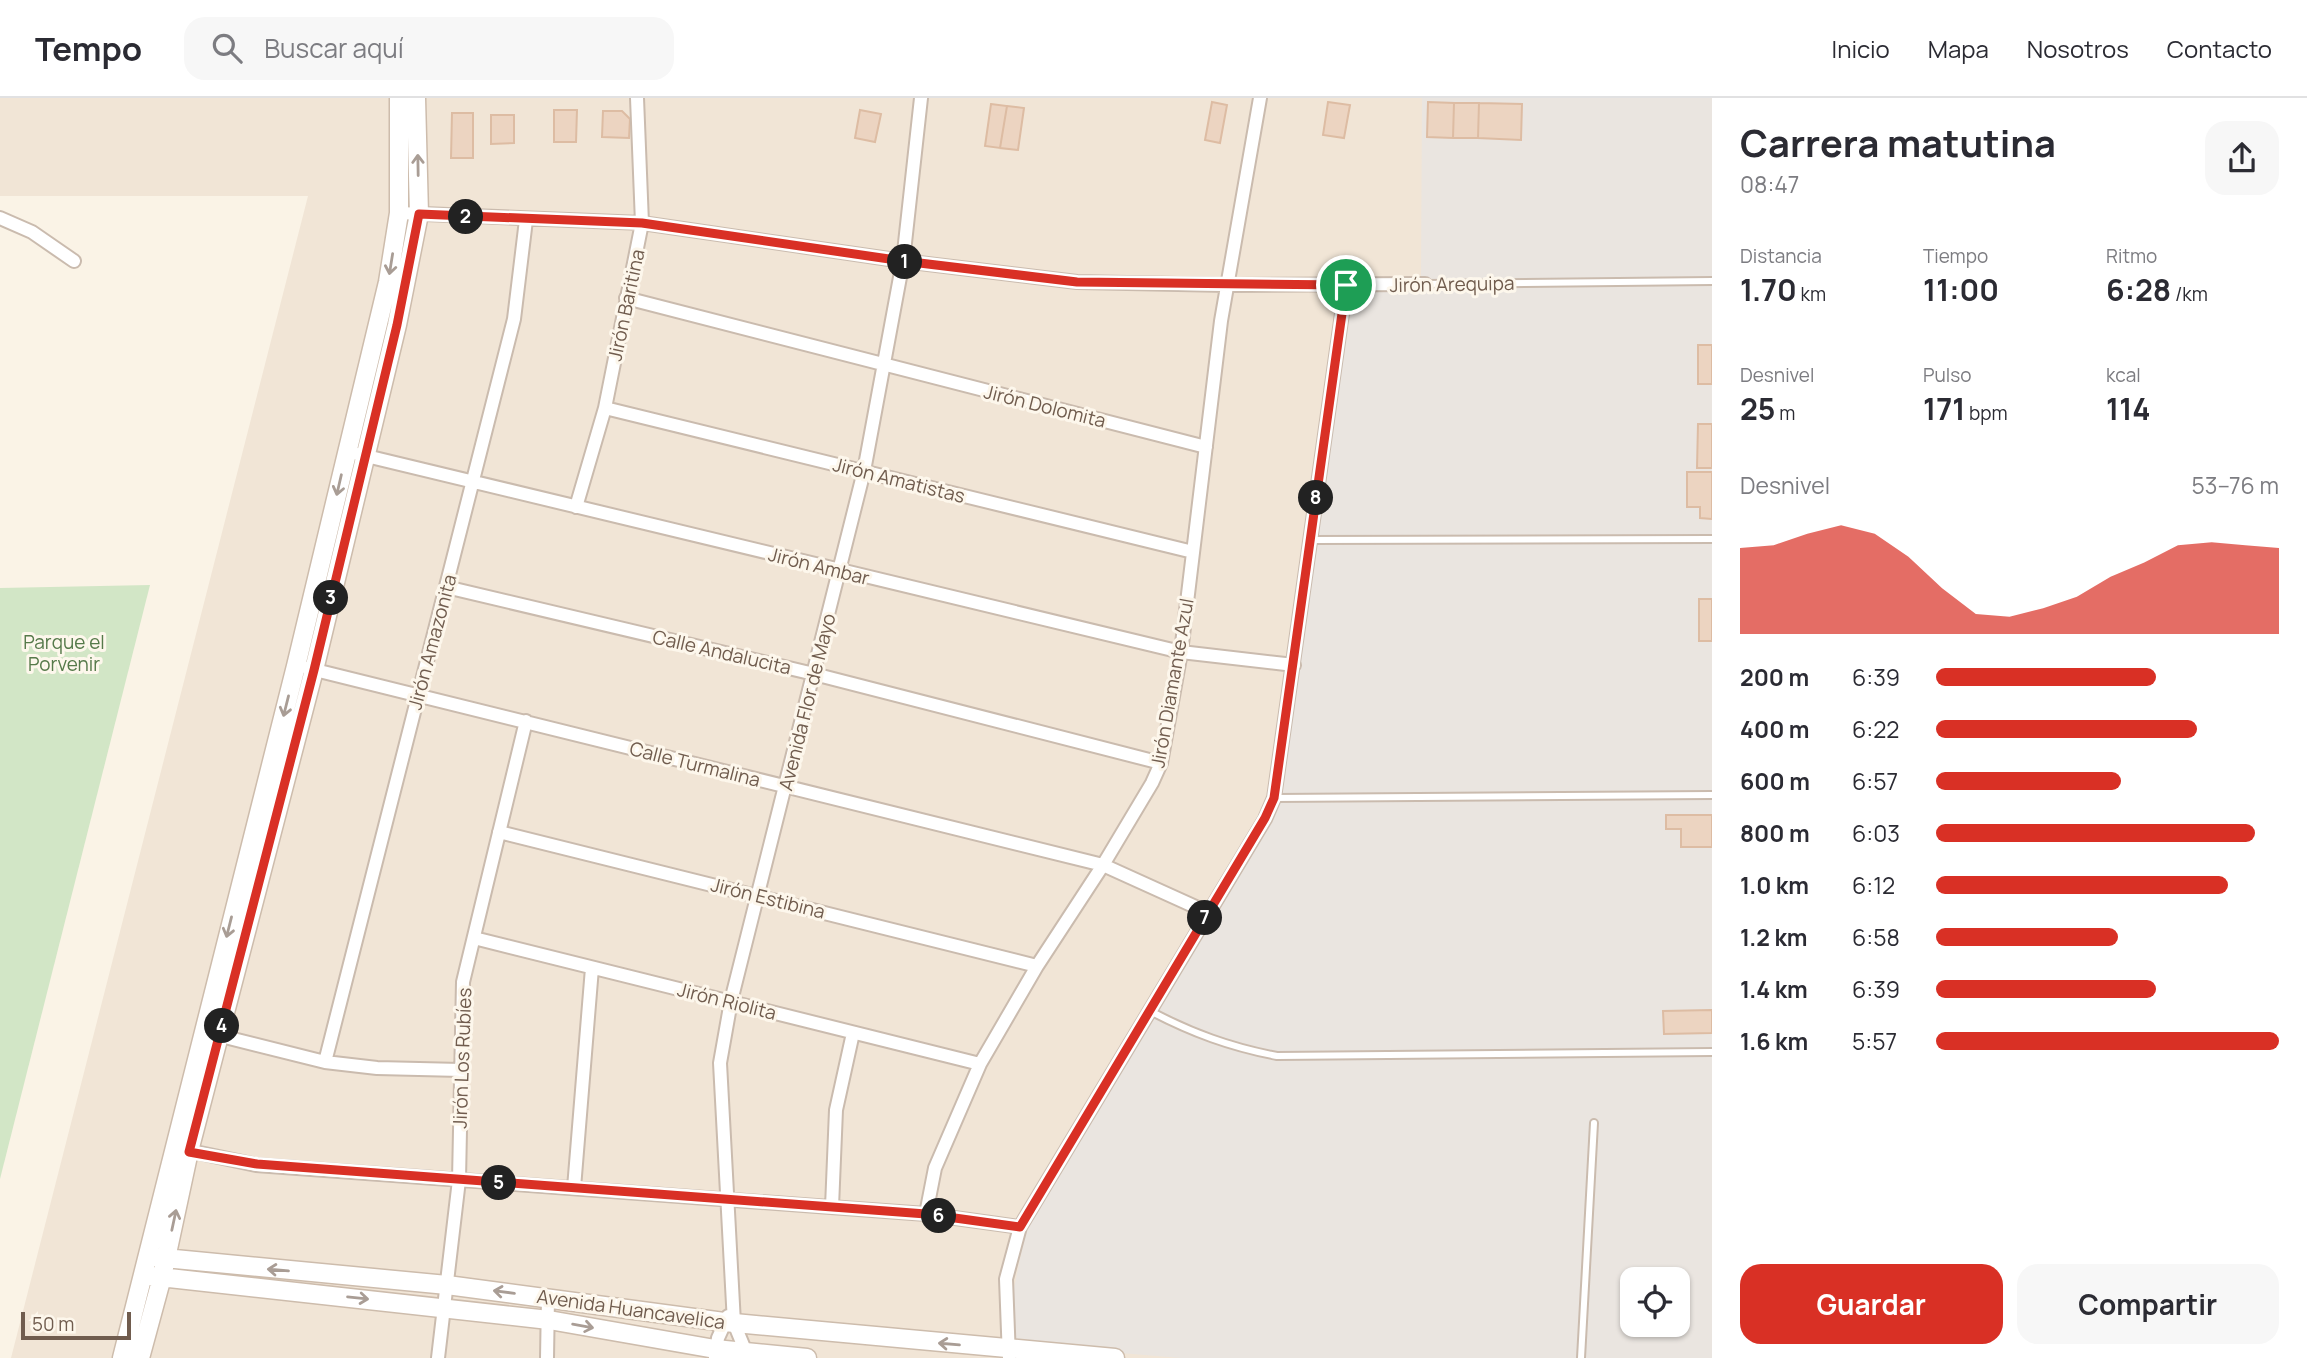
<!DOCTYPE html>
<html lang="es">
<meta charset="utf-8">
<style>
:root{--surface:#fff;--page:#f7f7f7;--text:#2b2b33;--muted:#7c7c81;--line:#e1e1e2;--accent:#d93025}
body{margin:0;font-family:Manrope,sans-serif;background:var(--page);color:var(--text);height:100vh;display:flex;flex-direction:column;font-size:26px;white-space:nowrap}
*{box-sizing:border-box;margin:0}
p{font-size:23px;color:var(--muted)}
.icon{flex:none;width:38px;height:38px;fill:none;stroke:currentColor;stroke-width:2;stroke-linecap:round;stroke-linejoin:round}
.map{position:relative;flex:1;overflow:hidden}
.drawer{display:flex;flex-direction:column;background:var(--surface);width:595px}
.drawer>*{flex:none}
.buttons{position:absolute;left:1620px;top:1169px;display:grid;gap:14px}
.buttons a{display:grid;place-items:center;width:70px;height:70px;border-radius:14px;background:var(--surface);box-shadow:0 2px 5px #0004;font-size:35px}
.scale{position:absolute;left:21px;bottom:18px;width:110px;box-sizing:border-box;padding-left:7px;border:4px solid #705c4e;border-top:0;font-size:19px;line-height:24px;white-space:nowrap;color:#705c4e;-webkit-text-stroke:5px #fdf7ec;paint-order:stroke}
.pin{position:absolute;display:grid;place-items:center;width:60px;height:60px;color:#fff;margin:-30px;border:4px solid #fff;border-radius:50%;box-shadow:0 2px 7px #0007}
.km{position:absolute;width:35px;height:35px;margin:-18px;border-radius:50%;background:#222;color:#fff;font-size:19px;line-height:35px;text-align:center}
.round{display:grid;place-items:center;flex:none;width:74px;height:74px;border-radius:21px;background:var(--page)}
.head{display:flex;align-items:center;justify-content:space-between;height:119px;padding:0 28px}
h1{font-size:38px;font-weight:700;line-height:52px}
.figures{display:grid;grid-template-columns:repeat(3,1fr);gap:10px;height:119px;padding:7px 28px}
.figures div{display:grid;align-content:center}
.figures b{font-size:30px;font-weight:700}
.figures small{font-size:19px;font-weight:400}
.figures p{font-size:19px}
.chart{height:196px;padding:14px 28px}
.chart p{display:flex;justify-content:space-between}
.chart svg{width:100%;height:126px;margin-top:7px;fill:var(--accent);opacity:.7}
.primary-button{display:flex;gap:14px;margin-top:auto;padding:14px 28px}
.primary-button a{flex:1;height:80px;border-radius:21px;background:var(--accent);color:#fff;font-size:28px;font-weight:700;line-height:80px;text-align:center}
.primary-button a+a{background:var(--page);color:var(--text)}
ul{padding:0 28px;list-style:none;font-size:23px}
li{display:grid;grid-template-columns:112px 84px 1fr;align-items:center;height:52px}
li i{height:18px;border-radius:9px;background:var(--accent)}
header{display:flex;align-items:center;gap:42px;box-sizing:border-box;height:98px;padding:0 35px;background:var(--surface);border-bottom:2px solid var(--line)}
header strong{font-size:33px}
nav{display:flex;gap:38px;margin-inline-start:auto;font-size:24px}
.search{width:490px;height:63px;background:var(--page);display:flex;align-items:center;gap:18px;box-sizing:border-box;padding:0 24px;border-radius:21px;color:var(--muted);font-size:26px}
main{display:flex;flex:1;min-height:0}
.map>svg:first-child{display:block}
.residential{fill:#f1e5d6;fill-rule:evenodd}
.industrial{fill:#eae5e0;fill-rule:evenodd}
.green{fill:#d2e6c6}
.building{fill:#ecd4c1;stroke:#ddbca3;stroke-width:2}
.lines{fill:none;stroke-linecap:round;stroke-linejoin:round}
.service-casing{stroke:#cabbae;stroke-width:10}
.minor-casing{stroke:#cabbae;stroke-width:16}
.secondary-casing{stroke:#cdbcac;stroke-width:21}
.service{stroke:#fff;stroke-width:6}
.minor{stroke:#fff;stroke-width:12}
.secondary{stroke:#fff;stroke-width:18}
.oneway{stroke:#a99d95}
.route-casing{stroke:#fff;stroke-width:14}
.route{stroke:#d93025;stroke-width:9}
.labels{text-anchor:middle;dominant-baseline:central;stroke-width:6;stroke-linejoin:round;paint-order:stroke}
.street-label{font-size:19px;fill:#705c4e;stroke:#fdf7ec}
.park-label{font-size:19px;fill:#567a4a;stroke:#fdf7ec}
</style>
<header>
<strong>Tempo</strong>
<div class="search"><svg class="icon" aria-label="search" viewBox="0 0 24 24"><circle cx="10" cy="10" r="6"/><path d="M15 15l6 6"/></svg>Buscar aquí</div>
<nav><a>Inicio</a><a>Mapa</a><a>Nosotros</a><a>Contacto</a></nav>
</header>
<main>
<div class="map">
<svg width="1712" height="1260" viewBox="0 0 1712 1260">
<rect width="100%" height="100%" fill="#faf3e6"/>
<path class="residential" d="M0,0h1712v1260h-1701l297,-1162h-308zM1633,1181h45v46h-45z"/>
<path class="industrial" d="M1422,0h290v1260h-531l-170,-14 2,-51 14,-68 245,-406 11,-33 67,-496 71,-10zM1633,1181h45v46h-45z"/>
<path class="green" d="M150,487l-150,594v-591z"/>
<path class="building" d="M1212,4l15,3 -7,38 -15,-3z
M1328,4l22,3 -6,33 -21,-3z
M1428,4l26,1 -1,35 -26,-1z
M1454,5h25l-1,35h-25z
M1479,5l43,1 -1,36 -43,-2z
M991,6l16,2 -7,42 -15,-2z
M1007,8l17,2 -6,42 -18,-2z
M554,12h23l-1,32h-22z
M860,12l21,4 -6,28 -20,-4z
M603,13h19l8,8 -1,19 -27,-1z
M452,15h21v45h-22z
M491,17h23v28l-23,1z
M1698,247h14v39h-14z
M1698,326h14v44h-15z
M1687,374h25v47l-12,-1v-11h-13z
M1699,501h13v42h-13z
M1666,717h46v32h-31v-18h-15z
M1712,912v23l-48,1 -1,-23z"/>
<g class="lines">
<defs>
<path id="service" d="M1425,186l287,-3
M1310,442l402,-1
M1274,700l438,-3
M1150,913c42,22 80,36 127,45l435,-4
M1581,1260l13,-235"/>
<path id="minor" d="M399,115l243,10 261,38 174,21 151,3 197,-1
M0,120l32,14 42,29
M626,200l580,149
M605,310l588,144
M358,356l823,198 113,13
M576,409l29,-99 37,-185 -5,-125
M446,489l368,87 347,89
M307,570l796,197 106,48
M499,734l538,134
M474,840l506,126
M213,936l112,28 52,6 84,2
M325,964l189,-743 12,-99
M181,1051l75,16 670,49 94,13
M574,1090l18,-220
M832,1109l4,-97 17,-77
M926,1116l9,-46 45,-104 57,-98 66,-101 49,-82 9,-20 20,-111 40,-331 39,-223
M438,1260l21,-178 4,-198 63,-261
M547,1260l1,-60
M715,1260l3,-20 10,-22
M742,1260l1,-13 -9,-22 -14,-260 11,-62 133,-530 39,-210 18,-163
M1009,1260l-3,-79 14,-52 245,-408 9,-21 72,-513"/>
<path id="secondary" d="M154,1159l293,28 277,37 391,36
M151,1178l398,44 166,29 92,9
M122,1260l174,-692 92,-384 11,-69v-115
M140,1260l22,-81 27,-126 125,-481 83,-345 22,-111 -3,-116"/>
</defs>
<use href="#service" class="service-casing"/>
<use href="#minor" class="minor-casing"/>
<use href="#secondary" class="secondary-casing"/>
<use href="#service" class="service"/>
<use href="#minor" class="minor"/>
<use href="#secondary" class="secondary"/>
</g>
<defs><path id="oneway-shaft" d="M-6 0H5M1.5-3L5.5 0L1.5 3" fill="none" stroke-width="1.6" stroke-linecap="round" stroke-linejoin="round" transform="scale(1.75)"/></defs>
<g class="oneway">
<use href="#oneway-shaft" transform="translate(418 67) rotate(-91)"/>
<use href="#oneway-shaft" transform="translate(391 166) rotate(99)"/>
<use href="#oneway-shaft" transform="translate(339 387) rotate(103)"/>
<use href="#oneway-shaft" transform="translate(286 608) rotate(104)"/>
<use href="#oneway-shaft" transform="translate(229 829) rotate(104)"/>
<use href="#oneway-shaft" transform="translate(174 1122) rotate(-78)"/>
<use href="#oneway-shaft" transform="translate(278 1172) rotate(-175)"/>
<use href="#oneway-shaft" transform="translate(504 1194) rotate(-173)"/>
<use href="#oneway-shaft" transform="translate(358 1200) rotate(6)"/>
<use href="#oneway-shaft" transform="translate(583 1228) rotate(10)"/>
<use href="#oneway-shaft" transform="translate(949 1246) rotate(-175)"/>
</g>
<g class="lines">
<defs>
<path id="route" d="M419,116l223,9 261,38 174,21 269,3 -72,513 -9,20 -245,409 -94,-13 -669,-50 -68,-12 125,-482 83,-345z"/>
</defs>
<use href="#route" class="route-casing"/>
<use href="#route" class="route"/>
</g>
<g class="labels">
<g class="street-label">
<text transform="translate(1452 186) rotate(-1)">Jirón Arequipa</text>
<text transform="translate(626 207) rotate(-78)">Jirón Baritina</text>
<text transform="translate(1045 308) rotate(14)">Jirón Dolomita</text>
<text transform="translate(899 382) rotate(14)">Jirón Amatistas</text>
<text transform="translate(819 468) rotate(14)">Jirón Ambar</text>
<text transform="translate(432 544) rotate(-75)">Jirón Amazonita</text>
<text transform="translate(722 554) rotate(13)">Calle Andalucita</text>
<text transform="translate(1172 585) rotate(-80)">Jirón Diamante Azul</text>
<text transform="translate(807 604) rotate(-76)">Avenida Flor de Mayo</text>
<text transform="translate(695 666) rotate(14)">Calle Turmalina</text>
<text transform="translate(768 800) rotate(14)">Jirón Estibina</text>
<text transform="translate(727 903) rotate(14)">Jirón Riolita</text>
<text transform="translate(462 960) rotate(-88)">Jirón Los Rubíes</text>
<text transform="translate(631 1211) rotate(8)">Avenida Huancavelica</text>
</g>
<g class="park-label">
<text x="64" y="544">Parque el<tspan x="64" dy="22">Porvenir</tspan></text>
</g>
</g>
</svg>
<div class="buttons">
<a><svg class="icon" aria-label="locate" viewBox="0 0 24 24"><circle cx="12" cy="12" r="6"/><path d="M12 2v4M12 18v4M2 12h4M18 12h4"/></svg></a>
</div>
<div class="scale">50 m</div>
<div class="pin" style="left:1346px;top:187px;background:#1e9e55"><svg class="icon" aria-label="arrive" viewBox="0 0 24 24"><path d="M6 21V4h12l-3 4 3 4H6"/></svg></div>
<b class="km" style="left:905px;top:164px">1</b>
<b class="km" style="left:466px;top:119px">2</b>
<b class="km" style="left:331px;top:500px">3</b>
<b class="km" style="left:222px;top:928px">4</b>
<b class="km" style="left:499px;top:1085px">5</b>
<b class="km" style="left:939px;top:1118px">6</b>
<b class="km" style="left:1205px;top:820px">7</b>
<b class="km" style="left:1316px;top:400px">8</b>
</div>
<section class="drawer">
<div class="head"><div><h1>Carrera matutina</h1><p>08:47</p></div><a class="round"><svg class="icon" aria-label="share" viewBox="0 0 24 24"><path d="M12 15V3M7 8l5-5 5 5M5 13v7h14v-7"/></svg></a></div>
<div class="figures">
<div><p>Distancia</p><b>1.70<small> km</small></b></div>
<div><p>Tiempo</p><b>11:00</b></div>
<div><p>Ritmo</p><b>6:28<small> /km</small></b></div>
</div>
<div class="figures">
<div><p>Desnivel</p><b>25<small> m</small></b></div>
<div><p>Pulso</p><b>171<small> bpm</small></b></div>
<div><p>kcal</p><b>114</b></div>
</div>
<div class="chart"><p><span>Desnivel</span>53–76 m</p>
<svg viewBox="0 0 160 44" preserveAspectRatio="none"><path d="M0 44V14L10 13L20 9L30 6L40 9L50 17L60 28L70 37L80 38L90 35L100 31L110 24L120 19L130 13L140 12L150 13L160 14V44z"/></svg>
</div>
<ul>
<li><b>200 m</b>6:39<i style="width:64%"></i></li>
<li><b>400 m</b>6:22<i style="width:76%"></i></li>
<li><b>600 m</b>6:57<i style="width:54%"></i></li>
<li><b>800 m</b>6:03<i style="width:93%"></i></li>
<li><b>1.0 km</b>6:12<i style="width:85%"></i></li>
<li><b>1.2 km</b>6:58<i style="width:53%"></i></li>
<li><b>1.4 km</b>6:39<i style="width:64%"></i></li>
<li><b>1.6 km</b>5:57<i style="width:100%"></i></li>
</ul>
<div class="primary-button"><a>Guardar</a><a>Compartir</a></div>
</section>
</main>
